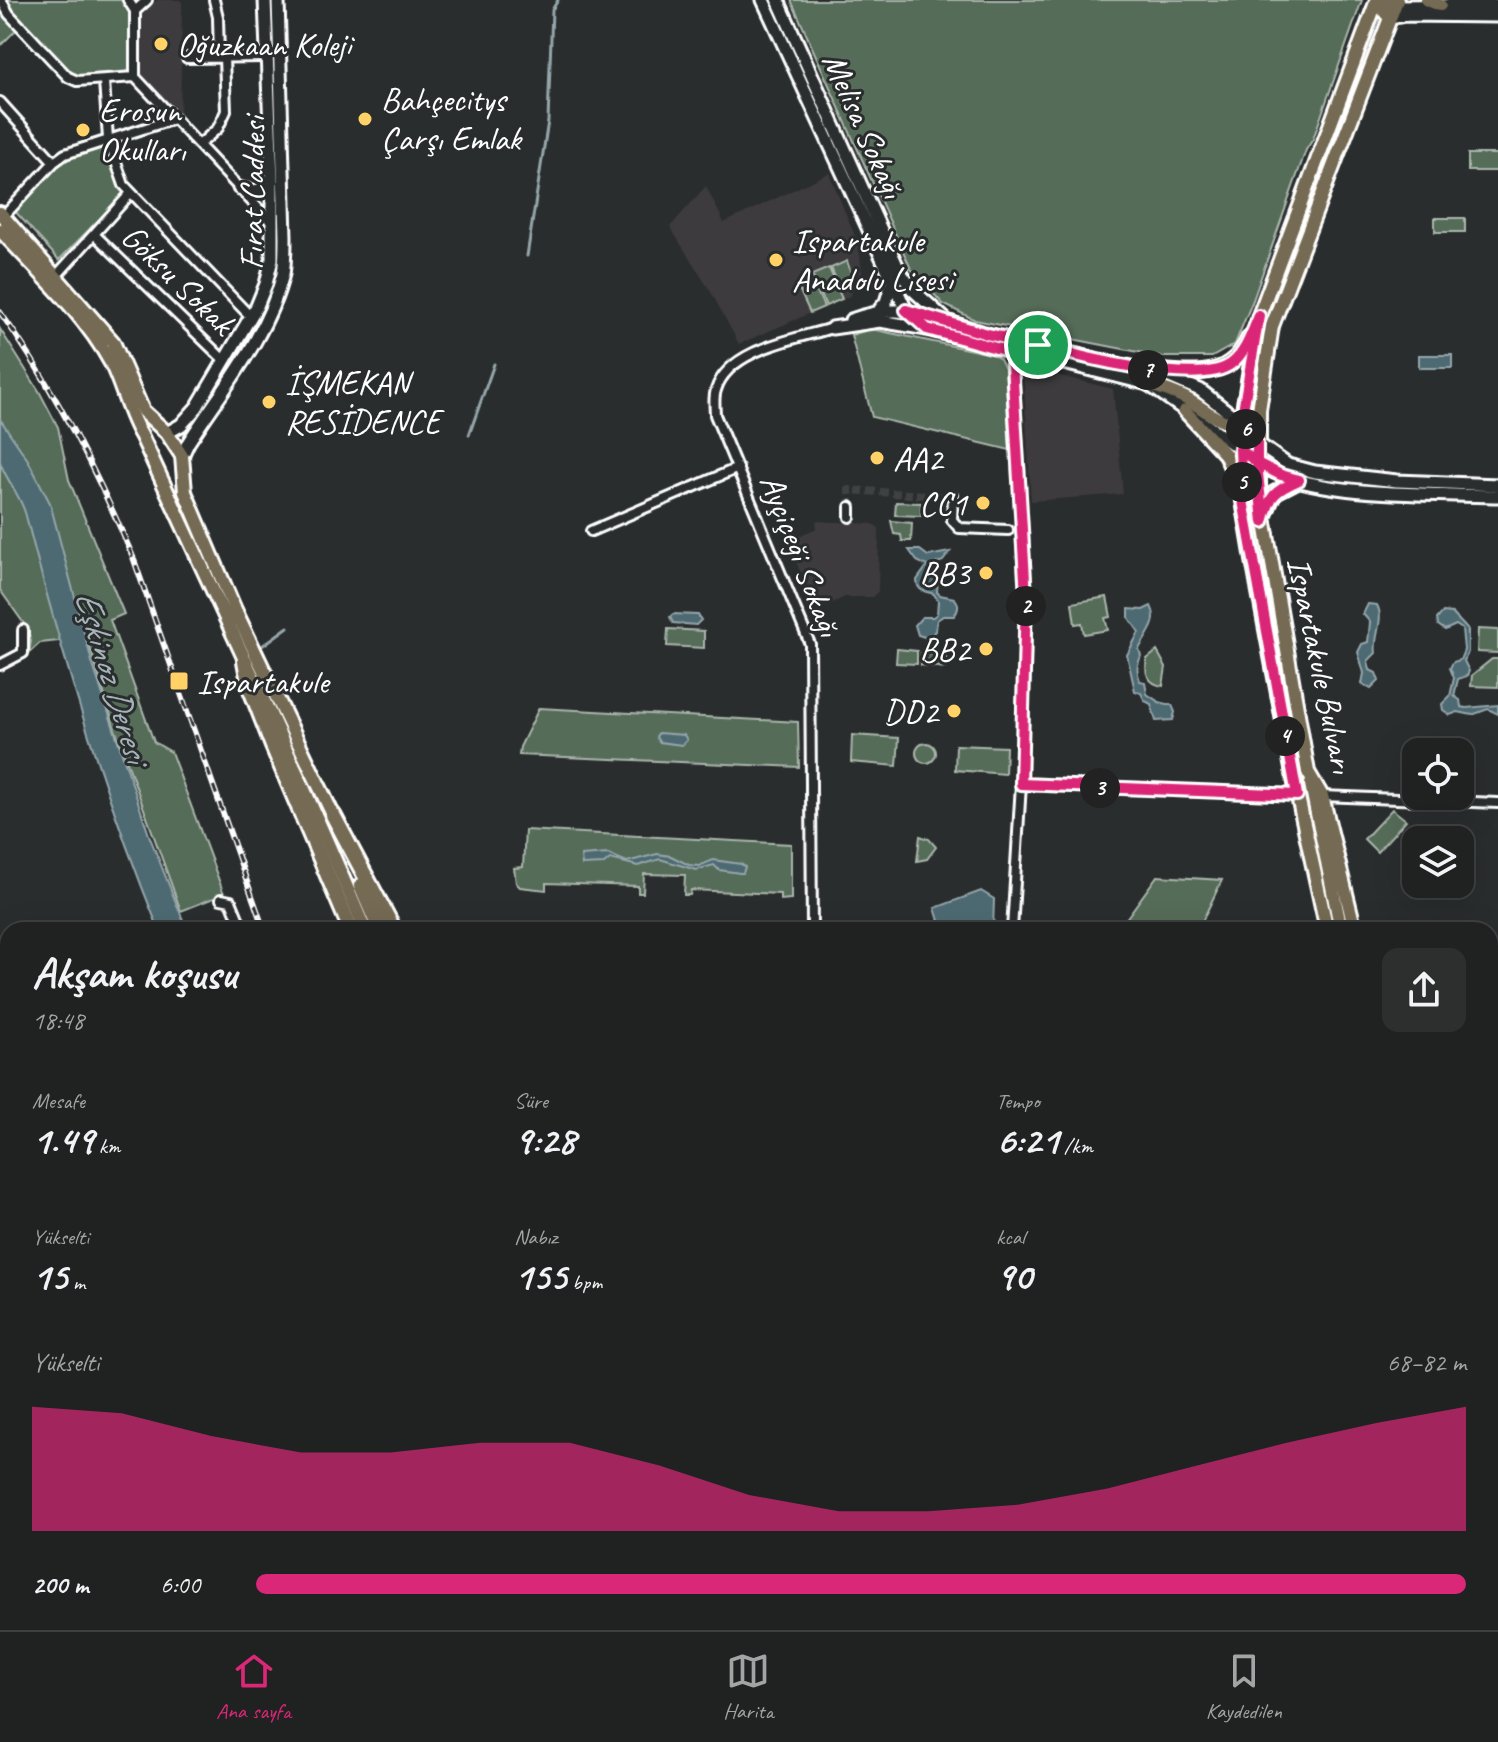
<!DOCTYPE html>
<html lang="tr">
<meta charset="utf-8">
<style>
:root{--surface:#202222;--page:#2d2f2f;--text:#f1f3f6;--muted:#a2a4a5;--line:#3d3f40;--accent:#db2777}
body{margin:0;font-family:Caveat,sans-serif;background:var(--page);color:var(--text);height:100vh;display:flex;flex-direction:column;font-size:30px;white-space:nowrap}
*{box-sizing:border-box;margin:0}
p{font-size:26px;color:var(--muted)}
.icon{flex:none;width:44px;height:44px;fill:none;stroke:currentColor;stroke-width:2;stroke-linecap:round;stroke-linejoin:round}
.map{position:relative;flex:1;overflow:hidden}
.panel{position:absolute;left:0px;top:922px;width:1498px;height:708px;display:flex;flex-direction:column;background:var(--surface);border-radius:24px 24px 0 0;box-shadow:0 8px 32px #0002,0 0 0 2px var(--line)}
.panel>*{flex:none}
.buttons{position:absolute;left:1402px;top:738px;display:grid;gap:16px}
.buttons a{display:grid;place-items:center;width:72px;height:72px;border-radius:16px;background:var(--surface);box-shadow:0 8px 32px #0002,0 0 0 2px var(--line);font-size:40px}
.pin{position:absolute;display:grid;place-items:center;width:68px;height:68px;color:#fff;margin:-34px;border:4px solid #fff;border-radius:50%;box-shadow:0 2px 8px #0007}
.km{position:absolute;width:40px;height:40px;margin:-20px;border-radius:50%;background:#222;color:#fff;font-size:22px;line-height:40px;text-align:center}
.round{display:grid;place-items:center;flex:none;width:84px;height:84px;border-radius:16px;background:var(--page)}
.headline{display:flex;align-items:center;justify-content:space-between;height:136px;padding:0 32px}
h1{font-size:44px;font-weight:700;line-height:60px}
.figures{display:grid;grid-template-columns:repeat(3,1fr);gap:12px;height:136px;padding:8px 32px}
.figures div{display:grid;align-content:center}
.figures b{font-size:40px;font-weight:700}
.figures small{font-size:22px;font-weight:400}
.figures p{font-size:22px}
.chart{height:224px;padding:16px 32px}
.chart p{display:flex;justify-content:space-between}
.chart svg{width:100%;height:144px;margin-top:8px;fill:var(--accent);opacity:.7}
ul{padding:0 32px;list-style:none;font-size:26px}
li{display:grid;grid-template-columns:128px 96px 1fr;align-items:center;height:60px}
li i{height:20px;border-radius:10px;background:var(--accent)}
.dock{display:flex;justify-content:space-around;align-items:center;height:112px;border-top:2px solid var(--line);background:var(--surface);font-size:22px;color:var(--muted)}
.dock a{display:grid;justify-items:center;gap:4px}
.dock .active{color:var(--accent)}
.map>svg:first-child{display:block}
.built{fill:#3e3b3e}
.green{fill:#556c58;stroke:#aab6ac;stroke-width:2}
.water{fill:#4e6a73;stroke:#95a6ab;stroke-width:2}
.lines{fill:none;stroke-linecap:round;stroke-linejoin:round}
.stream{stroke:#95a6ab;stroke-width:3}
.street-tunnel{stroke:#3f4243;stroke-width:8;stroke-dasharray:8 4;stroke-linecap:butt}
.street-casing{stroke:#fff;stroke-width:14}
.secondary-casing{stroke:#fff;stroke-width:17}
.primary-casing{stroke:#fff;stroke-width:18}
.highway-casing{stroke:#fff;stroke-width:20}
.street{stroke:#2a2d2e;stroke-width:8}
.secondary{stroke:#2a2d2e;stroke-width:11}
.primary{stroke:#756b52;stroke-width:12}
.highway{stroke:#756b52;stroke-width:14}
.rail-casing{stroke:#fff;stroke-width:6}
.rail{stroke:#2a2d2e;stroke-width:3;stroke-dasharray:9;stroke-linecap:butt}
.route-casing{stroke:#fff;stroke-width:16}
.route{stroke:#db2777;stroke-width:10}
.poi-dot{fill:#ffd166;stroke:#2a2d2e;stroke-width:3}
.labels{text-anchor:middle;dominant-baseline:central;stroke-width:6;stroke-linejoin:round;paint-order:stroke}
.poi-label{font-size:34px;fill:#fff;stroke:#2a2d2e;text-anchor:start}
.street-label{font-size:34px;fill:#fff;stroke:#2a2d2e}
.water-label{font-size:36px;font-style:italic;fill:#a6b4b9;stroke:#2a2d2e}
</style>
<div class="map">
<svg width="1498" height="1630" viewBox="0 0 1498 1630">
<rect width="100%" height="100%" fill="#2a2d2e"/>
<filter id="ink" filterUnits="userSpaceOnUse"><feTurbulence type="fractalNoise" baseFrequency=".0125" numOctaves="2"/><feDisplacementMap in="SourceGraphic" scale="16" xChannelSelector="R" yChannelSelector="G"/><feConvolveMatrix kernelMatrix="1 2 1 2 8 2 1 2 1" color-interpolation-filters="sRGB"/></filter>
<g filter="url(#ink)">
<path class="built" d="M157,0h23l2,3 -2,115 -38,-38 -4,-8 4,-57z
M829,173l30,73 3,27 -12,23 -111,48 -28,-52 -41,-65 36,-41 18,37z
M1023,367l90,22 10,105 -92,7z
M816,521l57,3 6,4 -1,63 -5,6h-28l-28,13 -30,-69 30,-13z"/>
<path class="green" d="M5,0h118l8,14v57l-50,7 -10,-5 -61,-63z
M791,0h571l-49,139 -7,11 -53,150 -18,44 -23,13h-48l-189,-37 -32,-16 -32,-35z
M0,7l16,23 -16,16z
M106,143l21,48 -68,69 -46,-51 53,-53z
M1468,154h30v17h-30z
M1435,218h30v14h-30z
M847,261l7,21 -14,6 -9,-20z
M829,268l13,31 -16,7 -14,-31z
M813,283l11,24 -14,6 -11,-24z
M0,329l39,62 19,36 11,53 55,134 -14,6 44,122 17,10 53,142 -43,17 -66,-182 -28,-91 -47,5 -11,10 2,-12 -4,-13 -27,-38z
M871,329l120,25 9,5 5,10 5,81 -138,-33 -21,-82z
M896,502l25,1v13l-26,-1z
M891,521l21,2 -1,18h-9l-1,-6 -7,-1z
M1107,597l4,20 -6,1 3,12 -24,4 -2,-11 -7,1 -3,-21z
M668,629l36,2v17l-37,-2z
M1478,629l20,1v23l-21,-1z
M897,649l20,2v13l-21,-1z
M1157,651l9,16 -3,19c-15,-2 -19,-13 -16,-27z
M921,653l25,2 -1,13 -24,-3z
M1492,659h6v28l-27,-1 1,-11z
M539,708l259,14 1,45 -280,-12 1,-8z
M852,735l47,3 -2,28 -46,-4z
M916 753a10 10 0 1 1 20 0a10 10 0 1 1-20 0Z
M956,745l50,2 -1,27 -50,-4z
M1392,809l14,11 -29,32 -13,-13z
M525,830l266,14v55l-11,1v-6l-89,-4 -1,5h-6l1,-20 -41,-1 -1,19h-5v-7l-92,-3v7l-26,-3 -4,-4 -2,-15 9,-1z
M920,836l9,3 7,8 -9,12 -10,2z
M1157,876l65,4 -24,50h-80z
M1490,1446l8,9v112l-8,-4z
M924,1622h498l1,8h-462z"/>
<path class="water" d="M1419,355h33v13h-33z
M0,419l28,41 22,43 42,159 57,173 38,95h-28c-55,-135 -97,-273 -133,-414 -4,-19 -24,-42 -26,-55 0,-13 0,-29 0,-42z
M909,550h11l8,6 22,-4 -7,9 -11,4v5l6,9 -1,13 3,3 14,3c6,5 5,12 0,18h-11l-6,4 -2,11 -7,7 -10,-3 -3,-10 7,-8h11l4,-3 1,-13 -4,-7c-9,-3 -17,-2 -17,-14l10,-14 -10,-5z
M1368,604l9,1c8,14 -4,33 -1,48l-8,8 2,9 6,3 3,8 -8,8 -9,-5 2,-11 -6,-21 4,-8 6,-2 2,-20 -7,-8z
M1151,606c9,16 -4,28 -12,43l2,7c-4,10 -5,14 -1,25l5,1 2,12 12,8 13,3 3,7 -2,8 -17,1 -5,-17 -6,-3 -4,-8 -6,-2 -8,-36 12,-23 -10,-14v-9l14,1z
M1443,612l9,1 16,17v22l-4,9 5,10 -2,5 -9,3 -4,17 6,4 1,7 5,1 32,-3v9l-10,-5 -16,6 -14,-3 -8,3 -7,-5 -1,-6 8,-8 4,-18 -4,-10 3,-6 7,-2 4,-10 -2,-21 -6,-4 -11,5 -7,-5 -1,-6z
M673,614l25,1 3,5 -5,5 -23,-2 -3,-6z
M658,733l26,2 3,5 -5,5 -23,-3 -3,-5z
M608,854l19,8 30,-8 14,2 18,9 10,1 14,-6 28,4 4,3 -2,6h-3l-21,-3 -5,-5 -18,5 -36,-11 -22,7 -28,-7 -6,5 -22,1 -1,-9z
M981,891l13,8 -1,31h-51l-7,-22z"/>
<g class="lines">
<path class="stream" d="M527,256l21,-135 4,-111 6,-10
M469,435l25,-71
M262,646l26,-19
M0,1567l8,1
M300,1622l1,8"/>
<path class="street-tunnel" d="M850,507l-1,-17 104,7"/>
<defs>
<path id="street" d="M1,0l8,14 59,63 9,4 58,-4
M128,0l7,11v66l138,147
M214,0l4,17 1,40
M135,11l12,-11
M187,58l81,-1
M104,81l4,58 16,46 126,131
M0,102l54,60
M199,145l19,-17 8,-17 -2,-54
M3,217l51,-55 11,-8 109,-35
M94,234l131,127
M57,275l74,-82
M1018,354l-6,10 14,232 -5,188
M953,497l-1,23 7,8 49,2
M850,507v10
M591,531l147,-63
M0,665l23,-12v-23
M1322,796l176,7
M221,899l10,2 12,29
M812,930l-2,-286 -95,-229c0,-7 -2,-17 1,-25 12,-41 81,-51 116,-62
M1012,930l9,-146 276,11
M0,1000l8,19
M1490,1042l8,-4"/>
<path id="secondary" d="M763,0l143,310 17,17
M778,0l121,270 13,19 35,32 40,13 178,41 35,15 41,32
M1395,6l103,-1
M1390,18l15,-3 93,1
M239,188c14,5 23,4 33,-8
M880,309l6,-7 6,-20
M851,320c39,-14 52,-10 92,0
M832,328l48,-7 47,8 221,55 92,65
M167,433l14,-8 16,-18 60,-101 9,-22 6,-25v-79l-7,-180
M1257,443l31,22 27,7 82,9 101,4
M182,456l6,-13c34,-53 80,-107 95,-169 2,-12 2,-25 2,-37l-7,-237
M1257,463c54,36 175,30 241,33
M0,1210h8
M1490,1347l8,4
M376,1622l3,8"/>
<path id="primary" d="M1386,0l-2,11 6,7
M1427,0l13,5
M0,213l113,129 30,69 24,22 15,23 3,36 50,118 98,205
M0,230c37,40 85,85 111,133 12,24 17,51 31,74 75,164 153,326 223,493
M1146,370c43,2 83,13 103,-33
M1148,384c14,5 30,9 42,17 21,12 32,28 58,19
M1185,411l40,43 14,31
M1265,515l9,-22 25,-13
M1311,784l30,146
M1327,930l-35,-161 -39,-209 -11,-65 -1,-73 18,-106 118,-316
M1355,930l-33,-134 -14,-24 -49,-284v-78l13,-84 125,-326
M1490,1374l8,11
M1490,1395l8,9
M887,1622l22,8"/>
<path id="highway" d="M245,661l5,26 23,59 78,184
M333,815l61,115
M361,886l19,44
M0,1063h8
M0,1081h8
M0,1243l8,-1
M0,1262l8,-1
M1490,1439l8,9
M1490,1586l8,3
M1490,1607l8,4
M1433,1622l2,8
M1454,1622l10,8"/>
</defs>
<use href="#street" class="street-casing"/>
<use href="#secondary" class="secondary-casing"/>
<use href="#primary" class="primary-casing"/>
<use href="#highway" class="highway-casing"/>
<use href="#street" class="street"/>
<use href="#secondary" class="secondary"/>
<use href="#primary" class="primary"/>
<use href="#highway" class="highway"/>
<defs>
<path id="rail" d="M0,312c54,75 97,161 133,245l131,373
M811,1622l10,8"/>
</defs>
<use href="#rail" class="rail-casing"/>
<use href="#rail" class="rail"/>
</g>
</g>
<g class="lines" filter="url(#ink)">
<defs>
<path id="route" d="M1038,345l-51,-11 -81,-24 21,19 91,25 -6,10 14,232 -5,188 276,11 -55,-300 -2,-46 17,14 6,59c7,-27 11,-31 36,-42l-18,-5 -24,-12v-20l-16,-21 18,-106c-7,16 -13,37 -28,48 -32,24 -155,-8 -193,-19"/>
</defs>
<use href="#route" class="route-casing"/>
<use href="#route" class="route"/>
</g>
<g class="poi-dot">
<circle cx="161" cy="44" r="8"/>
<circle cx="365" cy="119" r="8"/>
<circle cx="83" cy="130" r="8"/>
<circle cx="776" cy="260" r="8"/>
<circle cx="269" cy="402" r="8"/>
<circle cx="877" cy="458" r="8"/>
<circle cx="983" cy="503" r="8"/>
<circle cx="986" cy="573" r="8"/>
<circle cx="986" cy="649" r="8"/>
<rect x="169" y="671" width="20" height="20" rx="4"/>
<circle cx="954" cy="711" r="8"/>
</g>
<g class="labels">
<g class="poi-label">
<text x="177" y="44">Oğuzkaan Koleji</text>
<text x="381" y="99">Bahçecitys<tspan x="381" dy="39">Çarşı Emlak</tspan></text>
<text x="99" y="110">Erosun<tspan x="99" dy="39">Okulları</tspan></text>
<text x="792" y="240">Ispartakule<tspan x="792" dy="39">Anadolu Lisesi</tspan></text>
<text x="285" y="382">İŞMEKAN<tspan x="285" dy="39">RESİDENCE</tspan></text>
<text x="893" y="458">AA2</text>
<text x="967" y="503" text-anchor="end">CC1</text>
<text x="970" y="573" text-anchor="end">BB3</text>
<text x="970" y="649" text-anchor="end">BB2</text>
<text x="197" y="681">Ispartakule</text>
<text x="938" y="711" text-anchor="end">DD2</text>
</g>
<g class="street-label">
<text transform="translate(864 125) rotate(66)">Melisa Sokağı</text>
<text transform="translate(252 193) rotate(-89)">Fırat Caddesi</text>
<text transform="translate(178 279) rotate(44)">Göksu Sokak</text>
<text transform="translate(801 555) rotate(69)">Ayçiçeği Sokağı</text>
<text transform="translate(1321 665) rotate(78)">Ispartakule Bulvarı</text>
</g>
<g class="water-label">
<text transform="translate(112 676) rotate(73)">Eşkinoz Deresi</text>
</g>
</g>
</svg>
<div class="buttons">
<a><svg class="icon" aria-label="locate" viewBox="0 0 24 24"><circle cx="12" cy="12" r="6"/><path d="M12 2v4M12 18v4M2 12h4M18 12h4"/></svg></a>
<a><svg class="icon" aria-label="layers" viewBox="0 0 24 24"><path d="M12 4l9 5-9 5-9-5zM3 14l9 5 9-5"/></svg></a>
</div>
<div class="pin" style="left:1038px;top:345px;background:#1e9e55"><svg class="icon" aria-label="arrive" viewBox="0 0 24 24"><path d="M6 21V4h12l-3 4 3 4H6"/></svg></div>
<b class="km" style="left:1026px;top:606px">2</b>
<b class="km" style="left:1100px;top:788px">3</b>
<b class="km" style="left:1285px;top:736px">4</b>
<b class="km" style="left:1242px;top:482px">5</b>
<b class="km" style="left:1246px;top:429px">6</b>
<b class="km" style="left:1148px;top:370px">7</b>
<section class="panel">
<div class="headline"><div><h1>Akşam koşusu</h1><p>18:48</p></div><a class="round"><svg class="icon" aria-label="share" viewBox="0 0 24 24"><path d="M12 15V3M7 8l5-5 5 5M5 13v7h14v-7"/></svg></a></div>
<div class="figures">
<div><p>Mesafe</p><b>1.49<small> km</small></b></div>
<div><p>Süre</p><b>9:28</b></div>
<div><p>Tempo</p><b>6:21<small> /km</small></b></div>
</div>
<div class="figures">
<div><p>Yükselti</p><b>15<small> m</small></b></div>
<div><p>Nabız</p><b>155<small> bpm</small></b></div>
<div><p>kcal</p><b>90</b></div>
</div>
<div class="chart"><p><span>Yükselti</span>68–82 m</p>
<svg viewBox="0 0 160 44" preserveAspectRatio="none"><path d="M0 44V6L10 8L20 15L30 20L40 20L50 17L60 17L70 24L80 33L90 38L100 38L110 36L120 31L130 24L140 17L150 11L160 6V44z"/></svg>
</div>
<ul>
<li><b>200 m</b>6:00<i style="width:100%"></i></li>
</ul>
</section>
</div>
<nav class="dock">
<a class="active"><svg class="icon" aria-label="home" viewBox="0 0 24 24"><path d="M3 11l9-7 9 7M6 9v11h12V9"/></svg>Ana sayfa</a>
<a><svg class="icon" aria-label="map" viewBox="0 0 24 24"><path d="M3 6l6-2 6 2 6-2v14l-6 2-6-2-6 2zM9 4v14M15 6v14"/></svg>Harita</a>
<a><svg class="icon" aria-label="saved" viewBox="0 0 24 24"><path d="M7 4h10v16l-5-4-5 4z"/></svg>Kaydedilen</a>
</nav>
